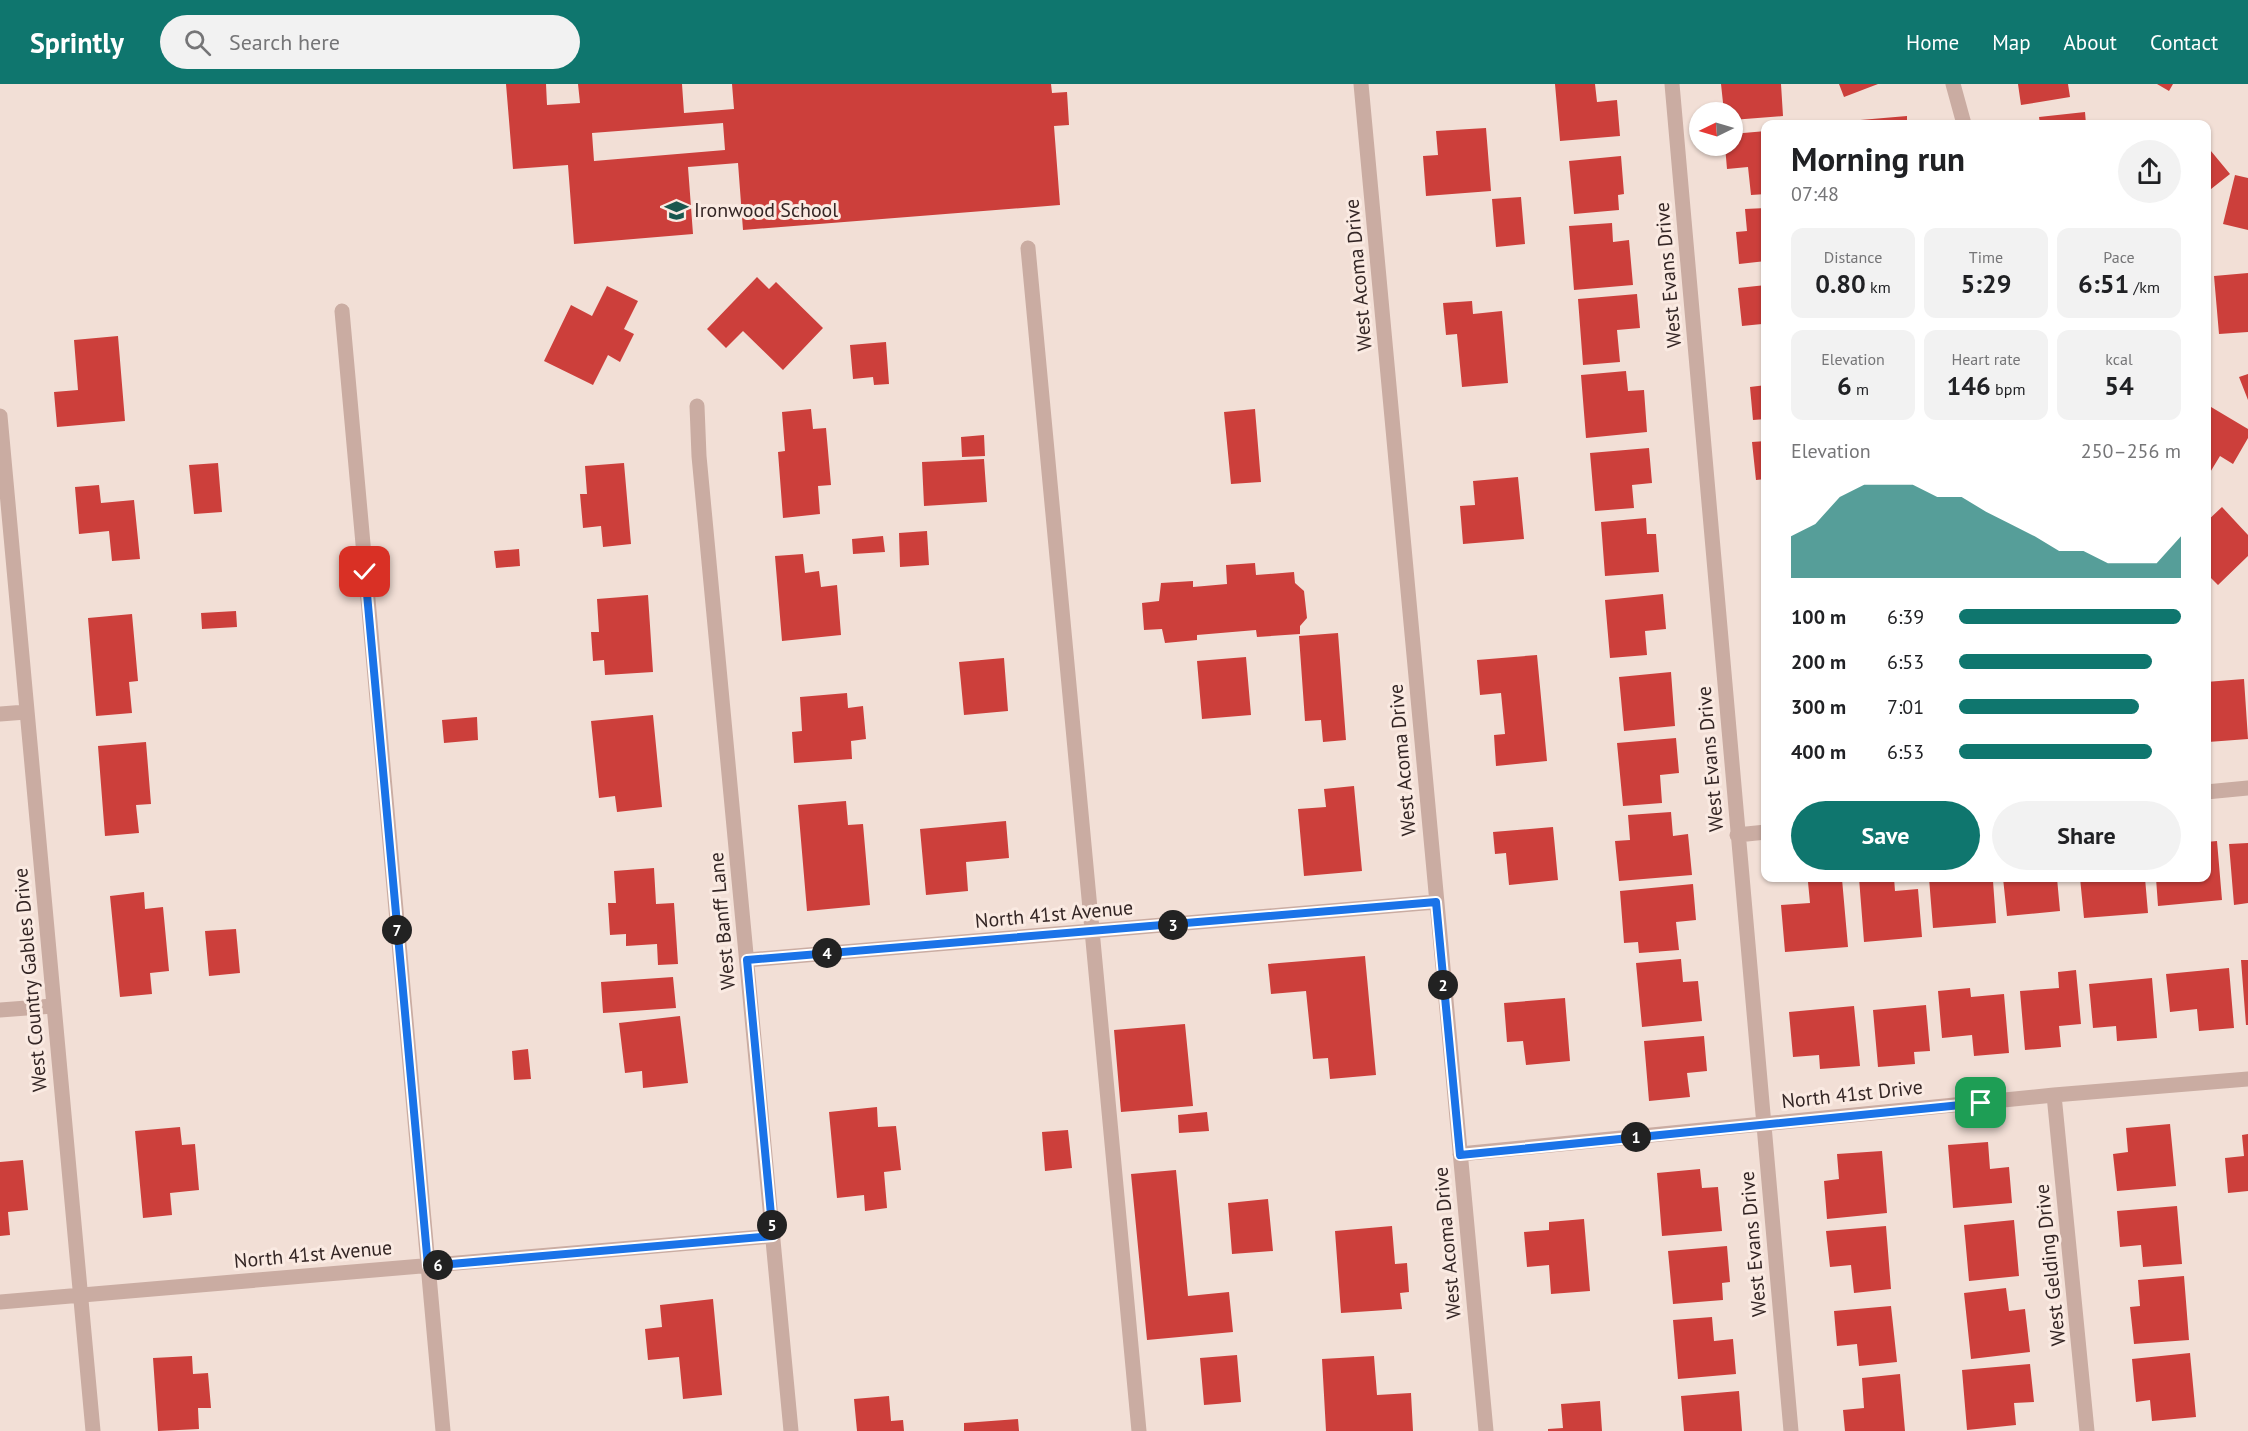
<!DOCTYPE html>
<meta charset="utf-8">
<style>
:root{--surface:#fff;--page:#f2f2f2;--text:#202124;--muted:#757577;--accent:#0f766e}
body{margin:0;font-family:"PT Sans",sans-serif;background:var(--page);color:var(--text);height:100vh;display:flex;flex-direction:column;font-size:22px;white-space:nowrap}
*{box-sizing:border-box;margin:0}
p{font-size:20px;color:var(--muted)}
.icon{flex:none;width:33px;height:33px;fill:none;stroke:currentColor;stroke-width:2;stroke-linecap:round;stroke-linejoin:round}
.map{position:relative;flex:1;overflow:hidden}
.panel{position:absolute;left:1761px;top:36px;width:450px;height:762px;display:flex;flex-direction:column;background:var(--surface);border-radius:12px;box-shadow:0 2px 4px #0004}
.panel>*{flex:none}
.needle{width:39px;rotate:265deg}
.controls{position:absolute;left:1689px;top:18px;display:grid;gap:12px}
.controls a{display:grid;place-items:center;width:54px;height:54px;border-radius:50%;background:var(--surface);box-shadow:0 2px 4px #0004;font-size:30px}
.pin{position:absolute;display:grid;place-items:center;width:51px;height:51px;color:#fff;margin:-26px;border-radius:12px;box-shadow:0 3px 9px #0006}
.km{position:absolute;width:30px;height:30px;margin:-15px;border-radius:50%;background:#222;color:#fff;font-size:16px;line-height:30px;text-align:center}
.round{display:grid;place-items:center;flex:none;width:63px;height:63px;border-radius:32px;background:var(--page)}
.summary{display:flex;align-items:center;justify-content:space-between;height:102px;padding:0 30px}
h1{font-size:33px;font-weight:800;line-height:45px}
.figures{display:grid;grid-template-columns:repeat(3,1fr);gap:9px;height:102px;padding:6px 30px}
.figures div{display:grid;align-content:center;border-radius:12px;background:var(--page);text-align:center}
.figures b{font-size:26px;font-weight:800}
.figures small{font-size:16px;font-weight:400}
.figures p{font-size:16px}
.chart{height:168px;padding:12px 30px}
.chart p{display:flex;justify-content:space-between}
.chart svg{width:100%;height:108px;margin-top:6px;fill:var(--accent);opacity:.7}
.action{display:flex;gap:12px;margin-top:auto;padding:12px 30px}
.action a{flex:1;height:69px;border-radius:36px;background:var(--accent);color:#fff;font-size:24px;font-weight:800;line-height:69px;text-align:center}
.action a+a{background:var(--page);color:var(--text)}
ul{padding:0 30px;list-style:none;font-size:20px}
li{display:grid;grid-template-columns:96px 72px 1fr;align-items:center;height:45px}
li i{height:15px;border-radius:8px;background:var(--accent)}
header{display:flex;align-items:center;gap:36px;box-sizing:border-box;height:84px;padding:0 30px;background:var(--accent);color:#fff}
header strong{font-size:28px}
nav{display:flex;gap:33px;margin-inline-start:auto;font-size:21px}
.search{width:420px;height:54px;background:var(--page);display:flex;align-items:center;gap:15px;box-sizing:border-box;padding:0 21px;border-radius:33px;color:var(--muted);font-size:22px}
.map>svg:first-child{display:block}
.building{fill:#cc3f3b;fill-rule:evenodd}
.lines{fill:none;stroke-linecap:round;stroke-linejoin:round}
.minor{stroke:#caaca2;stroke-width:15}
.route-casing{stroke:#fff;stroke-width:12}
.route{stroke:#1a73e8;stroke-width:8}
.labels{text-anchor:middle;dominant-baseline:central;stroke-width:6;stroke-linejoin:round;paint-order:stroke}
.poi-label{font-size:20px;fill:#342625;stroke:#faeae2;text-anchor:start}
.street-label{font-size:20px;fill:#342625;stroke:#faeae2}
</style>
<header>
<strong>Sprintly</strong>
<div class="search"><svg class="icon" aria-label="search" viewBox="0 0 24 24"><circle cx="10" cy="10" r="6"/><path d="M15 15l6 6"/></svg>Search here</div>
<nav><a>Home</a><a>Map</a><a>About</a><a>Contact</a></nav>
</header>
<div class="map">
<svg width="2248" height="1347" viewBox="0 0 2248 1347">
<rect width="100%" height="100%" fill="#f2dfd6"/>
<path class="building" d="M506,0h40l1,21 33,-2 -2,-19h104l2,29 50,-4 -2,-25h319l1,9 15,-1 2,33 -15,1 6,79 -317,25 -5,-67 -50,4 5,67 -119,10 -6,-79 -55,4zM723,39l2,27 -131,11 -2,-28z
M1555,0h40l2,18 20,-2 3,36 -60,5z
M1721,0h60l2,32 -51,4v-8h-8z
M1839,0h39l-34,13z
M2018,0h50l2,13 -49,8z
M2157,0h16l-4,7z
M2085,28l1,12h-46l-1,-7z
M1907,32v8h-70v-2z
M1486,44l5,63 -65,5 -3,-40 15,-1 -2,-24z
M1766,47v63l-15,1 -3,-28 -21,2 -2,-23h7v-12z
M2206,61l24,29 -24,19z
M1621,72l3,38 -6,1 1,15 -45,4 -5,-53z
M2235,91l13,3v52l-25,-6z
M1521,113l4,47 -29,3 -4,-48z
M1766,124v53l-27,3 -3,-32 11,-1 -2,-22z
M1612,139l1,19 16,-2 4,45 -59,5 -5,-64z
M2248,189v59l-29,2 -5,-58z
M757,193l12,12 7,-7 47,46 -40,42 -40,-39 -17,17 -19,-19z
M1766,201v62h-2l-2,-23 -20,2 -4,-38z
M607,202l31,15 -14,28 10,5 -14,28 -12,-7 -15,30 -49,-24 27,-56 21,11z
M1637,210l3,34 -23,2 3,32 -37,3 -5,-66z
M1472,217l1,13 29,-3 6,72 -46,4 -5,-53 -11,1 -3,-32z
M118,252l7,85 -68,6 -3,-35 24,-2 -4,-50z
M886,258l3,42 -15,1 -1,-8 -20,2 -3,-34z
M1626,287l2,20 16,-1 3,42 -61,6 -5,-63z
M2248,290v26l-9,-23z
M1766,301v34l-13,1 -3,-33z
M2206,320l42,25v9l-15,26 -13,-8 -14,23z
M811,325l2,20 13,-1 5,57 -13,1 2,28 -37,4 -5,-66 7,-1 -3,-39z
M1255,325l6,73 -30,2 -7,-72z
M984,351l1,21 -23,1 -1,-20z
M1766,357v38l-10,1 -4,-38z
M1649,364l3,35 -20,2 2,23 -39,3 -5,-58z
M984,375l3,43 -63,4 -2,-44z
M218,379l4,49 -28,2 -5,-49z
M624,379l7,81 -28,3 -2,-21 -18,2 -3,-34h7l-2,-28z
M1518,393l6,62 -61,5 -3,-38 15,-1 -2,-24z
M99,401l2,18 33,-3 6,59 -28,2 -3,-30 -30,3 -4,-47z
M2222,423l26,28v21l-30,29 -12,-12v-51z
M1646,434l1,16h9l3,38 -54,4 -4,-54z
M927,447l2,34 -29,2 -1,-34z
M883,452l2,16 -32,2 -1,-15z
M519,465l1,17 -24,2 -2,-17z
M803,470l2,19 14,-2 2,16 16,-2 4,50 -59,6 -7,-85z
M1255,479l1,12 38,-3 1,11 9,8 3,27 -7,8v8l-43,3 -1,-7 -59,5v5l-32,3 -3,-14 -18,1 -2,-27 17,-2 2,-18 32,-2v6l34,-3 -1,-19z
M1663,510l3,35 -21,2 2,24 -37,3 -5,-58z
M648,511l5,77 -48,3 -1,-15 -11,1 -2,-29h8l-2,-33z
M236,527l1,16 -35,2 -1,-16z
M132,530l6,67 -9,1 3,31 -36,3 -8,-98z
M1338,549l8,107 -23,2 -2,-22 -16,1 -6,-85z
M1537,571l10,106 -51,5 -2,-31 11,-1 -4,-41 -21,2 -3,-35z
M1246,573l5,58 -49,4 -5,-58z
M1004,574l4,53 -44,4 -5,-53z
M1671,588l4,54 -51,5 -5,-54z
M2244,595l4,60 -40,3 -2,-60z
M847,609l1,15 15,-2 3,33 -15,2 1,18 -58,4 -2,-31 10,-1 -2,-34z
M653,631l9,92 -45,5 -2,-16 -16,2 -8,-77z
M477,633l1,23 -34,3 -2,-23z
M1676,654l3,35 -19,2 2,28 -39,3 -6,-63z
M146,658l5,62 -15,1 3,28 -34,3 -7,-90z
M1354,702l8,85 -58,5 -6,-67 28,-2 -2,-18z
M846,717l2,24 15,-1 7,81 -63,6 -9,-106z
M1671,728l2,24 15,-2 4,41 -73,6 -4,-40 15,-1 -2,-25z
M1006,737l3,37 -43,4 2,29 -42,4 -6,-66z
M1553,743l5,53 -49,5 -3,-32 -11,1 -2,-22z
M2217,757l5,59 -64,6 -2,-28h50v-36z
M2248,759v60l-14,2 -5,-61z
M654,784l2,36 18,-1 4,61 -20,1 -1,-21 -31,2v-12l-16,1 -2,-32h8l-2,-32z
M1859,794h35l1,13 23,-2 4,48 -58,5z
M1929,794h42v4l22,-1 3,42 -63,5z
M2003,794h54l3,33 -53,5z
M2080,794h65l3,35 -64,5z
M1842,795l6,68 -63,5 -4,-47 29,-2 -2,-21z
M1693,800l3,36 -20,2 3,28 -40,3 -1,-11 -14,1 -4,-52z
M144,808l1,17 18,-2 6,64 -19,2 2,21 -32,3 -10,-101z
M236,845l4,44 -31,3 -4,-45z
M1365,872l11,119 -46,4 -2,-21 -15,1 -7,-68 -35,3 -3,-30z
M1681,875l2,23 15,-1 4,40 -60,6 -6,-64z
M2241,876h7v65h-2z
M2229,884l5,60 -35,3 -2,-22 -27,3 -4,-38z
M2076,886l5,54 -22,2 2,21 -36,3 -5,-59 39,-3 -1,-16z
M673,893l3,31 -73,5 -2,-31z
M2152,894l5,60 -40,3 -1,-15 -23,2 -4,-44z
M1970,904l1,9 33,-3 5,59 -35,3 -2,-21 -30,3 -4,-47z
M1565,914l5,63 -44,4 -3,-24 -16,1 -3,-39z
M1926,921l4,46 -16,1 1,12 -37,3 -5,-57z
M1854,922l6,60 -40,3 -1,-14 -26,2 -4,-45z
M680,932l8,67 -45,5 -1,-17 -17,2 -6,-50z
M1185,940l8,82 -72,6 -7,-82z
M1704,952l3,35 -20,2 3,24 -41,4 -5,-60z
M528,965l3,30 -17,1 -2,-29z
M877,1023l1,20 18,-1 5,44 -17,2 3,36 -22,3 -1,-16 -27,3 -8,-86z
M1207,1028l2,19 -30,2 -1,-18z
M2170,1040l6,62 -59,5 -4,-37 15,-2 -2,-24z
M180,1043l2,18 13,-1 4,46 -29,3 2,22 -29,3 -8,-87z
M1068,1046l4,38 -27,3 -3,-39z
M2248,1050v57l-20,2 -3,-35 19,-2 -2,-21z
M1988,1058l2,27 19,-2 3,36 -59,5 -5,-63z
M1882,1067l5,62 -60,6 -3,-38 15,-2 -2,-25z
M23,1076l5,50 -20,2 2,23 -10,1v-74z
M1700,1085l2,19 16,-1 4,44 -60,5 -5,-63z
M1176,1086l12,126 41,-4 4,40 -86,8 -16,-166z
M1268,1115l5,52 -41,3 -4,-51z
M2177,1122l5,58 -39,3 -2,-22 -21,2 -3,-36z
M1584,1135l6,72 -39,3 -2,-29 -22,2 -3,-35 25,-2v-8z
M2014,1136l5,56 -50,5 -5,-56z
M1392,1142l3,38 12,-1 2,29 -9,1 2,16 -61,4 -6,-82z
M1886,1142l5,63 -37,4 -3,-28 -21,2 -4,-36z
M1727,1162l3,36 -8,1 1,17 -50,4 -5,-53z
M2184,1192l5,64 -55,4 -4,-37 10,-1 -2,-26z
M2006,1204l3,23 16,-2 5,43 -59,7 -7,-66z
M713,1215l9,96 -39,4 -4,-42 -31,3 -3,-31 17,-2 -2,-22z
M1891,1222l6,56 -38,4 -2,-22 -20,2 -3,-35z
M1712,1233l2,24 19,-2 3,35 -58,5 -5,-59z
M2190,1269l6,64 -44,4 -2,-21 -14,2 -4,-43z
M1237,1271l4,47 -37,3 -4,-47z
M192,1272l1,18 15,-1 3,35h-13l1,21 -41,2 -5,-73z
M1374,1272l3,39 34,-2 2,38h-87l-4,-72z
M2030,1280l4,38 -20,1 2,22 -49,5 -5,-60z
M1900,1290l5,57h-60l-2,-21 21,-2 -2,-30z
M1739,1307l3,40h-58l-3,-35z
M889,1312l2,25 12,-1 1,11h-47l-3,-32z
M1600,1317l2,30h-54v-2l15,-1 -2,-24z
M1018,1335l1,12h-55v-8z"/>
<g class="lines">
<path class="minor" d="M1361,0l125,1347
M1672,0l119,1347
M1953,0l11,40
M1028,164l111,1183
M342,227l101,1120
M697,322l2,50 92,975
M0,332l93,1015
M0,630l26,-2
M2206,708l42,-4
M1737,751l29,-3
M747,876l689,-58
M0,926l53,-4
M2054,1011l33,336
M1460,1070l594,-59 194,-16
M0,1218l773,-66"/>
</g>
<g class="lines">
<defs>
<path id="route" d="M365,488l63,694 345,-30 -26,-276 689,-58 24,253 521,-52"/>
</defs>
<use href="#route" class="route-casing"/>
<use href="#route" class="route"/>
</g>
<defs>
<symbol id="school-bare" viewBox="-9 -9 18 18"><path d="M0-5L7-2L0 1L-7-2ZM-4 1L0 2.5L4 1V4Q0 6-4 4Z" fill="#19574e" stroke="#faeae2" stroke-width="2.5" paint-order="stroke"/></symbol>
</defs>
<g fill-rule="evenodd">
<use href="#school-bare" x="660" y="110" width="33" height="33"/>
</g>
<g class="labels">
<g class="poi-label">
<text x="694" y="126">Ironwood School</text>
</g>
<g class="street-label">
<text transform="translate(1358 191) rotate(-95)">West Acoma Drive</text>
<text transform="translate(1668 191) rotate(-95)">West Evans Drive</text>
<text transform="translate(1710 675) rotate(-95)">West Evans Drive</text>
<text transform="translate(1402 676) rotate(-95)">West Acoma Drive</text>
<text transform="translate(1054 830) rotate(-5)">North 41st Avenue</text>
<text transform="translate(722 837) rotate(-95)">West Banff Lane</text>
<text transform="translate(30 896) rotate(-95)">West Country Gables Drive</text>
<text transform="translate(1852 1010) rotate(-6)">North 41st Drive</text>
<text transform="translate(1447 1159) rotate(-95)">West Acoma Drive</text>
<text transform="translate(1753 1160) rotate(-95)">West Evans Drive</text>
<text transform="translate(313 1170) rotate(-5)">North 41st Avenue</text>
<text transform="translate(2050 1181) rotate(-96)">West Gelding Drive</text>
</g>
</g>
</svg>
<div class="controls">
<a><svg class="needle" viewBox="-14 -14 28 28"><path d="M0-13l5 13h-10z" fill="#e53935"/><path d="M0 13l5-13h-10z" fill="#757577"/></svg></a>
</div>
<div class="pin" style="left:1981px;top:1019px;background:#1e9e55"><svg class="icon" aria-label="arrive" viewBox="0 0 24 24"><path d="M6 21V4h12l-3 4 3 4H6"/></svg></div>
<div class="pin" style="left:365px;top:488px;background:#d93025"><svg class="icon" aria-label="check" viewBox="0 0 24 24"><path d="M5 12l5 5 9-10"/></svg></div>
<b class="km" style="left:1636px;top:1053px">1</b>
<b class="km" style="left:1443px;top:901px">2</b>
<b class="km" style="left:1173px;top:841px">3</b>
<b class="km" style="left:827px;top:869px">4</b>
<b class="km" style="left:772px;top:1141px">5</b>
<b class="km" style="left:438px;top:1181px">6</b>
<b class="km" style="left:397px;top:846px">7</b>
<section class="panel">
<div class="summary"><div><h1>Morning run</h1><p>07:48</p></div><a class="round"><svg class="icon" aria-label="share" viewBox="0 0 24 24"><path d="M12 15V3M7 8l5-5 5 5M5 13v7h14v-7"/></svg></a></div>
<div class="figures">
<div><p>Distance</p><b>0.80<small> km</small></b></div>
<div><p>Time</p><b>5:29</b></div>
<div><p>Pace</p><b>6:51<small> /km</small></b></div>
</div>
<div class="figures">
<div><p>Elevation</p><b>6<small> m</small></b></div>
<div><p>Heart rate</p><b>146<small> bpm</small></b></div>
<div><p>kcal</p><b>54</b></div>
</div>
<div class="chart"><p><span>Elevation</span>250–256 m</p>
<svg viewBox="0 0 160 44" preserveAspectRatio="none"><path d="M0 44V27L10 22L20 11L30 6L40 6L50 6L60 11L70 11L80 17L90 22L100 27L110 33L120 33L130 38L140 38L150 38L160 27V44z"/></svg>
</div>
<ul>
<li><b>100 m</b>6:39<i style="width:100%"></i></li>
<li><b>200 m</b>6:53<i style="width:87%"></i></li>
<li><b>300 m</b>7:01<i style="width:81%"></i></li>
<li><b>400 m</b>6:53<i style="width:87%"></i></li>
</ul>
<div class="action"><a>Save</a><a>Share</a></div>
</section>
</div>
